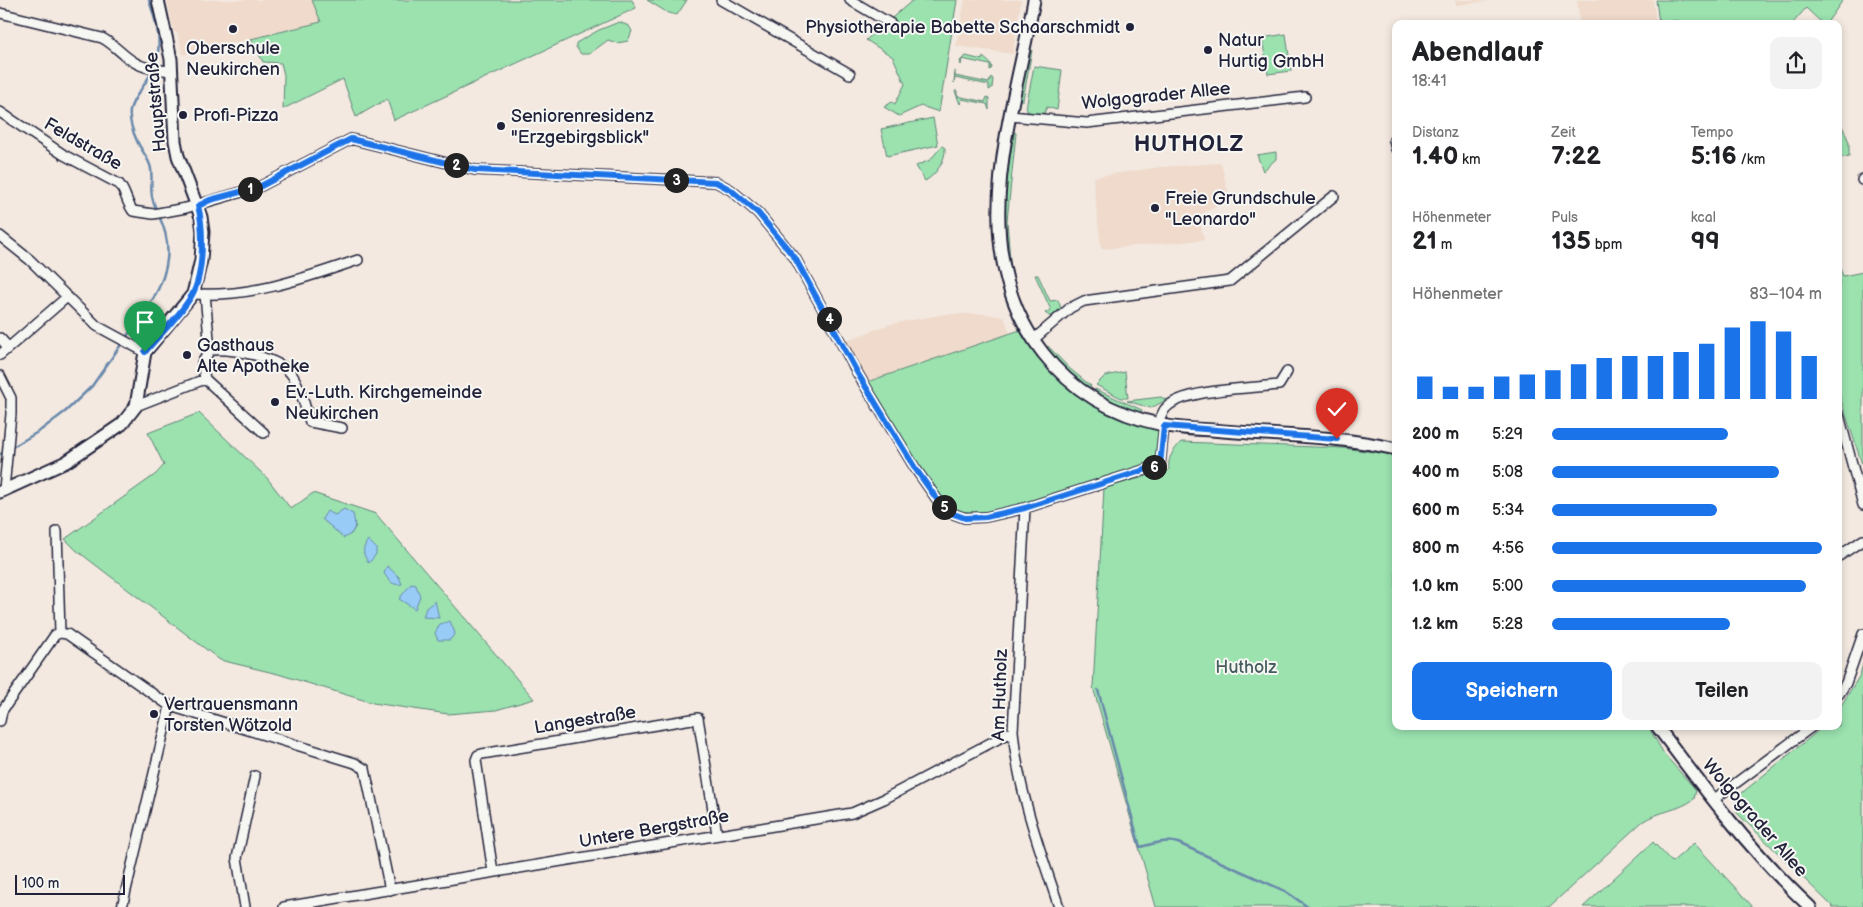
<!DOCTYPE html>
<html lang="de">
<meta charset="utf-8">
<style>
:root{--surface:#fff;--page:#f2f2f2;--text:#202124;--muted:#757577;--accent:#1a73e8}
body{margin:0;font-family:"Balsamiq Sans",sans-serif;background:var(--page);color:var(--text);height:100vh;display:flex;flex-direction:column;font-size:19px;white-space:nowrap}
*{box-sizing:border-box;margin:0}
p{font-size:16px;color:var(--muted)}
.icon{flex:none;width:28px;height:28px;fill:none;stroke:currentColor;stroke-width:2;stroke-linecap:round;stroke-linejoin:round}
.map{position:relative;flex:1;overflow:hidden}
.drawer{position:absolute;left:1392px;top:20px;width:450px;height:710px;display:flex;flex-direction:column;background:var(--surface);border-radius:10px;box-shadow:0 2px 8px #0003}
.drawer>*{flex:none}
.scale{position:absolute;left:15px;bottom:12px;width:110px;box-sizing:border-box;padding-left:5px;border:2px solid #22223b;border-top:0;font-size:14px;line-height:18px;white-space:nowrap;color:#22223b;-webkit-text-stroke:4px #f6f6f2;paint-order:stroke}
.pin{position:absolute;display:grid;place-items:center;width:42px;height:42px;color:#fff;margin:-51px -21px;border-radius:50% 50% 50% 0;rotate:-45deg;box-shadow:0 0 5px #0007}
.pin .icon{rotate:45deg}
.km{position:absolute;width:25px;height:25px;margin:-12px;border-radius:50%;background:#222;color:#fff;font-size:14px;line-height:25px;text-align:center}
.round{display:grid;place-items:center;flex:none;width:52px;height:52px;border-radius:10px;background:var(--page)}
.summary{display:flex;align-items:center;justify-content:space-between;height:85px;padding:0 20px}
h1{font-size:28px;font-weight:700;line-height:38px}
.metrics{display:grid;grid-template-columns:repeat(3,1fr);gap:8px;height:85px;padding:5px 20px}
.metrics div{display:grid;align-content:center}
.metrics b{font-size:25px;font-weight:700}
.metrics small{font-size:14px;font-weight:400}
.metrics p{font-size:14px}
.chart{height:140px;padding:10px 20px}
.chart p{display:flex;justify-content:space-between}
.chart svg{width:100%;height:90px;margin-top:5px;stroke:var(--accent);stroke-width:6}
.primary-button{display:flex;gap:10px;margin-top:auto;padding:10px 20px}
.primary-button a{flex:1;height:58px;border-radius:10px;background:var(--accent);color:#fff;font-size:20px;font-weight:700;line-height:58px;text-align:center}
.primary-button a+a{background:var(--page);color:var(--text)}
ul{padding:0 20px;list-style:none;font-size:16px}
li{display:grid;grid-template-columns:80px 60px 1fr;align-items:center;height:38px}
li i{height:12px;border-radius:6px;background:var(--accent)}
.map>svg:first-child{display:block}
.built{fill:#efdacb}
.green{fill:#9be2af;stroke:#5e8275;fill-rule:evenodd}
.water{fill:#98ccf6;stroke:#6988ab}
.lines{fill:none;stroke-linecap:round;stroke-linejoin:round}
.stream{stroke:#6988ab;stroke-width:2.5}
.street-casing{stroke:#22223b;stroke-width:12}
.secondary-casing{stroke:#22223b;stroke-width:15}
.street{stroke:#f6f6f2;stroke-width:9}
.secondary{stroke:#f6f6f2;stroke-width:11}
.route-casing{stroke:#fff;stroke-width:10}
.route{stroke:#1a73e8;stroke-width:6}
.poi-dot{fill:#22223b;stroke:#f6f6f2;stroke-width:2}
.labels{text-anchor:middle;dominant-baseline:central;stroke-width:4;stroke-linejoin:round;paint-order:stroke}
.poi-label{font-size:18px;fill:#22223b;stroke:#f6f6f2;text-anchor:start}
.street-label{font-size:18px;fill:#22223b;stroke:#f6f6f2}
.park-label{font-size:18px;fill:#465c5e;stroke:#f6f6f2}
.district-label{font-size:22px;font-weight:bold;letter-spacing:1px;fill:#22223b;stroke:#f6f6f2}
</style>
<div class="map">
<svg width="1863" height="907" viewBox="0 0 1863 907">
<rect width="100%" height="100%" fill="#f3e9e0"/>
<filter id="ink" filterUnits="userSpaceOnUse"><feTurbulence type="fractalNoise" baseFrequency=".02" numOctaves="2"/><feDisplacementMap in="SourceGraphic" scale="10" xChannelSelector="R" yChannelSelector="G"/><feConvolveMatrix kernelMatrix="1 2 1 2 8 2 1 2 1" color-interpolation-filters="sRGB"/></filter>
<g filter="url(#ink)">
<path class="built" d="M167,0h145l9,22 -138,33 -6,-23h-3z
M965,0h56l-8,54 -57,-8z
M1455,0h41l-40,5z
M1577,0h76l3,24h-76z
M1221,163l7,28 -4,12 -21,10 -3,9 4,18 -103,9 -8,-72 67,-10z
M945,314h41l18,3 6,16 -143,49 -22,-41 46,-17z"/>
<path class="green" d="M312,0h320l4,8 -242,112 -7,-21 -31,18 -13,-38 -60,30 1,-34 -3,-12 -18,-1 -12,-23 70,-17z
M647,0h40l-10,15 -9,-2z
M913,0h44l-18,112 -18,-6 -22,10 -15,-9 8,-5 3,2 10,-20 -12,-27 -27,-17z
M1656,0h187l-17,24h-3l-17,-16 -14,16h-110l-4,-4 -19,3z
M619,22l10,4 3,5 -4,10 -11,2 -9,-3 -19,14h-8l-5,-7v-4l23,-13z
M1286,34l5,37 -23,3 -6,-36z
M1029,49l3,1 -9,50h-4z
M966,56l16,4 1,-3 8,7 1,4 -2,2v-5l-28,-6 -1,6 -1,-4z
M1034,66l28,4 -5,40 -10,-3 -4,8 -15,-3 -2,-4z
M955,71v5l34,7 2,-6 2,2 -1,9 -3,2v-5l-34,-7 -1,5z
M955,91h2v5l28,6 2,-5 2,1v12l-2,-6 -25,-5 -2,5z
M933,118l5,27 -51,11 -6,-27z
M1839,119l10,23v14l-10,2z
M1014,132l2,1 -9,88 4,52 -6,-15 -2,-55z
M942,146l3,2c1,12 -9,27 -20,33l-9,-15 14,-6z
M1276,152v7l-13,12 -6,-16z
M1839,266l4,10 20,-4v195l-24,-73z
M1035,275h3l12,26 8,-1 3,8 -10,9 -6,-4 6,-3z
M1023,329l35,48 81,47 20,6 -3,32c-55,18 -148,60 -204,48l-35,-44 -50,-84z
M1048,346l21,22 22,18 -2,2 -11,-5 -33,-34z
M1125,372l3,26h-7l-25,-13 9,-9z
M1095,389l47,21 -1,4 -46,-20z
M1161,397l5,3 -15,8 -24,-7z
M199,413l68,65 24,31 22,-16 63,21 158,185 -38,11 -48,4 -75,-11 -95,-29 -58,-14 -144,-110 -11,-11 91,-65 8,-9 -16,-32zM335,515l21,11 -5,8 -7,3 -22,-18z
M1181,442l162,6 53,7v271h252l16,28 32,36 -2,9c-15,12 -36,12 -52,23l-93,85h-393l-63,-220 11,-199 65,-18c-2,-12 4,-19 12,-28z
M1863,664v243h-30l-96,-94 -2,-10 8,-11 81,-66h15v-17l21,-34z
M1653,842l19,20 22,-19 59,64h-170z"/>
<path class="water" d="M344,509l9,5c3,12 3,18 -9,24l-22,-19 5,-8 8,4z
M368,540l8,8v6l-7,9c-7,-9 -7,-14 -1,-23z
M387,566l12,11 3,7c-10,2 -13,-3 -18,-11z
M411,584l5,1 4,11 -5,13 -16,-10z
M435,601l4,17 -16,-1 3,-9z
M450,621l5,12 -5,7h-12l-3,-7 5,-9z"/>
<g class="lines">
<path class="stream" d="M149,0c7,21 15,45 5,66
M152,71c-16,32 -32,32 -15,70 4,9 13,19 14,28 2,16 -3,25 6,42
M11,448l30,-18 25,-19 26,-25 61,-87c16,-28 20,-54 6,-83
M0,454l6,-3
M1098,690l42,157c12,-3 25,-8 38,-4l107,48 23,16"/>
<defs>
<path id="street" d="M721,0l129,74
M850,0l41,24
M0,13l102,25c12,6 20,17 32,24 11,7 25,8 38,9
M0,112l64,43 55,29c7,8 7,18 14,27l20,3 33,-6 73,-21 92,-48 124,31 241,12 15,8 27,23 37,45 63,116 57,94 26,37 10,8 14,5 21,-1 39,-9 135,-43 4,-39
M1010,116l77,7 218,-26
M1394,140l2,9
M1862,180l1,-1
M0,236l30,24 67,66 48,26
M193,294c60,3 109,-15 165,-34
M0,338l8,9
M1033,340l37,-32 14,-7 146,-20 104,-85
M210,350c22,-2 69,7 82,25 9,12 13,33 18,47l32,6
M0,355l67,-58
M0,376l11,22v16l-7,75
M205,379l-3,-16 8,-13 -5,-56
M205,379l59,54
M136,406l69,-27
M1839,415l24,90
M1158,424c2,-4 4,-11 7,-15 16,-20 88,-21 114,-24l8,-13
M1025,508l-12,223c5,60 27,119 46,176
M57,531l3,102
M1839,556l24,-16
M60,633l7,1 103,72 185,57 10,6 25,121
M1839,694l7,-11 17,-49
M0,721l2,-10 53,-76 5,-2
M1713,800l100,-74
M493,872l-17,-112 2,-5 4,-1 216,-36 19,116
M122,907l48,-201
M245,907l-8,-49 18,-82
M284,907l568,-94 32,-14 129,-68"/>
<path id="secondary" d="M1034,0c-21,116 -72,249 9,353 30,39 72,62 120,72 16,4 33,4 49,5 62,6 124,5 184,19
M0,492l66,-30 56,-38 14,-18 9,-54 48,-58 8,-34 2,-28 -2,-15 -23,-61 -3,-15 -4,-82 -13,-59
M1657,726c47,63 95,127 153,181"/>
</defs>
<use href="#street" class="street-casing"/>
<use href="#secondary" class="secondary-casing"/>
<use href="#street" class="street"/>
<use href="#secondary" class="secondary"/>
</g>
</g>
<g class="lines" filter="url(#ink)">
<defs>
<path id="route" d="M145,352c15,-18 35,-36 47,-57 12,-21 12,-67 6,-89l12,-6 49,-13 92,-48 124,31 241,12 15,8 27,23 37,45 63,116 57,94 26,37 10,8 14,5 21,-1 39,-9 135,-43 4,-39 173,13"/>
</defs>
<use href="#route" class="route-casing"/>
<use href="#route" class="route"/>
</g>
<g class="poi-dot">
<circle cx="1130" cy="27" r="5"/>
<circle cx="233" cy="29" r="5"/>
<circle cx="1208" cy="50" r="5"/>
<circle cx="183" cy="115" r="5"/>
<circle cx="501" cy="126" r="5"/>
<circle cx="1155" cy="208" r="5"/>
<circle cx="187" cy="355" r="5"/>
<circle cx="275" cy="402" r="5"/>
<circle cx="154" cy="714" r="5"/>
</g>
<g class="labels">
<g class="poi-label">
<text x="1120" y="27" text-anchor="end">Physiotherapie Babette Schaarschmidt</text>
<text x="1218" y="40">Natur<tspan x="1218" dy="21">Hurtig GmbH</tspan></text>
<text x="233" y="48" text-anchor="middle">Oberschule<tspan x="233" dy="21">Neukirchen</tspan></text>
<text x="193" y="115">Profi-Pizza</text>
<text x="511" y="116">Seniorenresidenz<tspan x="511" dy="21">"Erzgebirgsblick"</tspan></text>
<text x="1165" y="198">Freie Grundschule<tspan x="1165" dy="21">"Leonardo"</tspan></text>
<text x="197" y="345">Gasthaus<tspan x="197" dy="21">Alte Apotheke</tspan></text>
<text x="285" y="392">Ev.-Luth. Kirchgemeinde<tspan x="285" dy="21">Neukirchen</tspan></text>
<text x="164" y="704">Vertrauensmann<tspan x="164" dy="21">Torsten Wötzold</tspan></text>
</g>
<g class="street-label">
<text transform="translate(1156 96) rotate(-6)">Wolgograder Allee</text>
<text transform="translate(156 102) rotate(-95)">Hauptstraße</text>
<text transform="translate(83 144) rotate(30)">Feldstraße</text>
<text transform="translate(1000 695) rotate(-88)">Am Hutholz</text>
<text transform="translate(585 720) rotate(-9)">Langestraße</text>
<text transform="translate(1755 818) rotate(49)">Wolgograder Allee</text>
<text transform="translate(654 829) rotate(-10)">Untere Bergstraße</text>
</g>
<g class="park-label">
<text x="1246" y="667">Hutholz</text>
</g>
<g class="district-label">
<text x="1189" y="144">HUTHOLZ</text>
</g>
</g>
</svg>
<div class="scale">100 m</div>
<div class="pin" style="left:145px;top:352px;background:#1e9e55"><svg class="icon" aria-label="arrive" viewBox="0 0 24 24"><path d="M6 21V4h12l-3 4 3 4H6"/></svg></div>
<div class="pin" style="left:1337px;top:439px;background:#d93025"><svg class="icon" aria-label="check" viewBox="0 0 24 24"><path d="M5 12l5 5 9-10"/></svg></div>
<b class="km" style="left:250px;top:189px">1</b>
<b class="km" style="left:456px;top:165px">2</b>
<b class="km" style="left:676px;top:180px">3</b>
<b class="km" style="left:829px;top:319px">4</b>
<b class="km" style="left:944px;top:507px">5</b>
<b class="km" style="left:1154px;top:467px">6</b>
<section class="drawer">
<div class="summary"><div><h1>Abendlauf</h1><p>18:41</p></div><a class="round"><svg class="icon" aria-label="share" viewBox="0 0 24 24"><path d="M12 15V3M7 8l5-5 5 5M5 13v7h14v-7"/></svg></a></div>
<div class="metrics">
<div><p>Distanz</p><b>1.40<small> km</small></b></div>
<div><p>Zeit</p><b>7:22</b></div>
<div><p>Tempo</p><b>5:16<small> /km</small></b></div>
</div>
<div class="metrics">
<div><p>Höhenmeter</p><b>21<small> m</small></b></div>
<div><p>Puls</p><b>135<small> bpm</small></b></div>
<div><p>kcal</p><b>99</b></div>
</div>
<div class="chart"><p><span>Höhenmeter</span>83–104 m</p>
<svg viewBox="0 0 160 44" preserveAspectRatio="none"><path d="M5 44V33M15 44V38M25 44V38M35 44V33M45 44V32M55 44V30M65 44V27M75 44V24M85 44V23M95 44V23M105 44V21M115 44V17M125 44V9M135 44V6M145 44V11M155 44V23"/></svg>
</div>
<ul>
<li><b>200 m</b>5:29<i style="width:65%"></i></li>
<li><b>400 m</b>5:08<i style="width:84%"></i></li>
<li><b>600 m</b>5:34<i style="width:61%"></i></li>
<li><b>800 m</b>4:56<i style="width:100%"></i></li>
<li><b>1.0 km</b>5:00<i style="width:94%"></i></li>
<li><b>1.2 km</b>5:28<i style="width:66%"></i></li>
</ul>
<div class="primary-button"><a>Speichern</a><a>Teilen</a></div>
</section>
</div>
